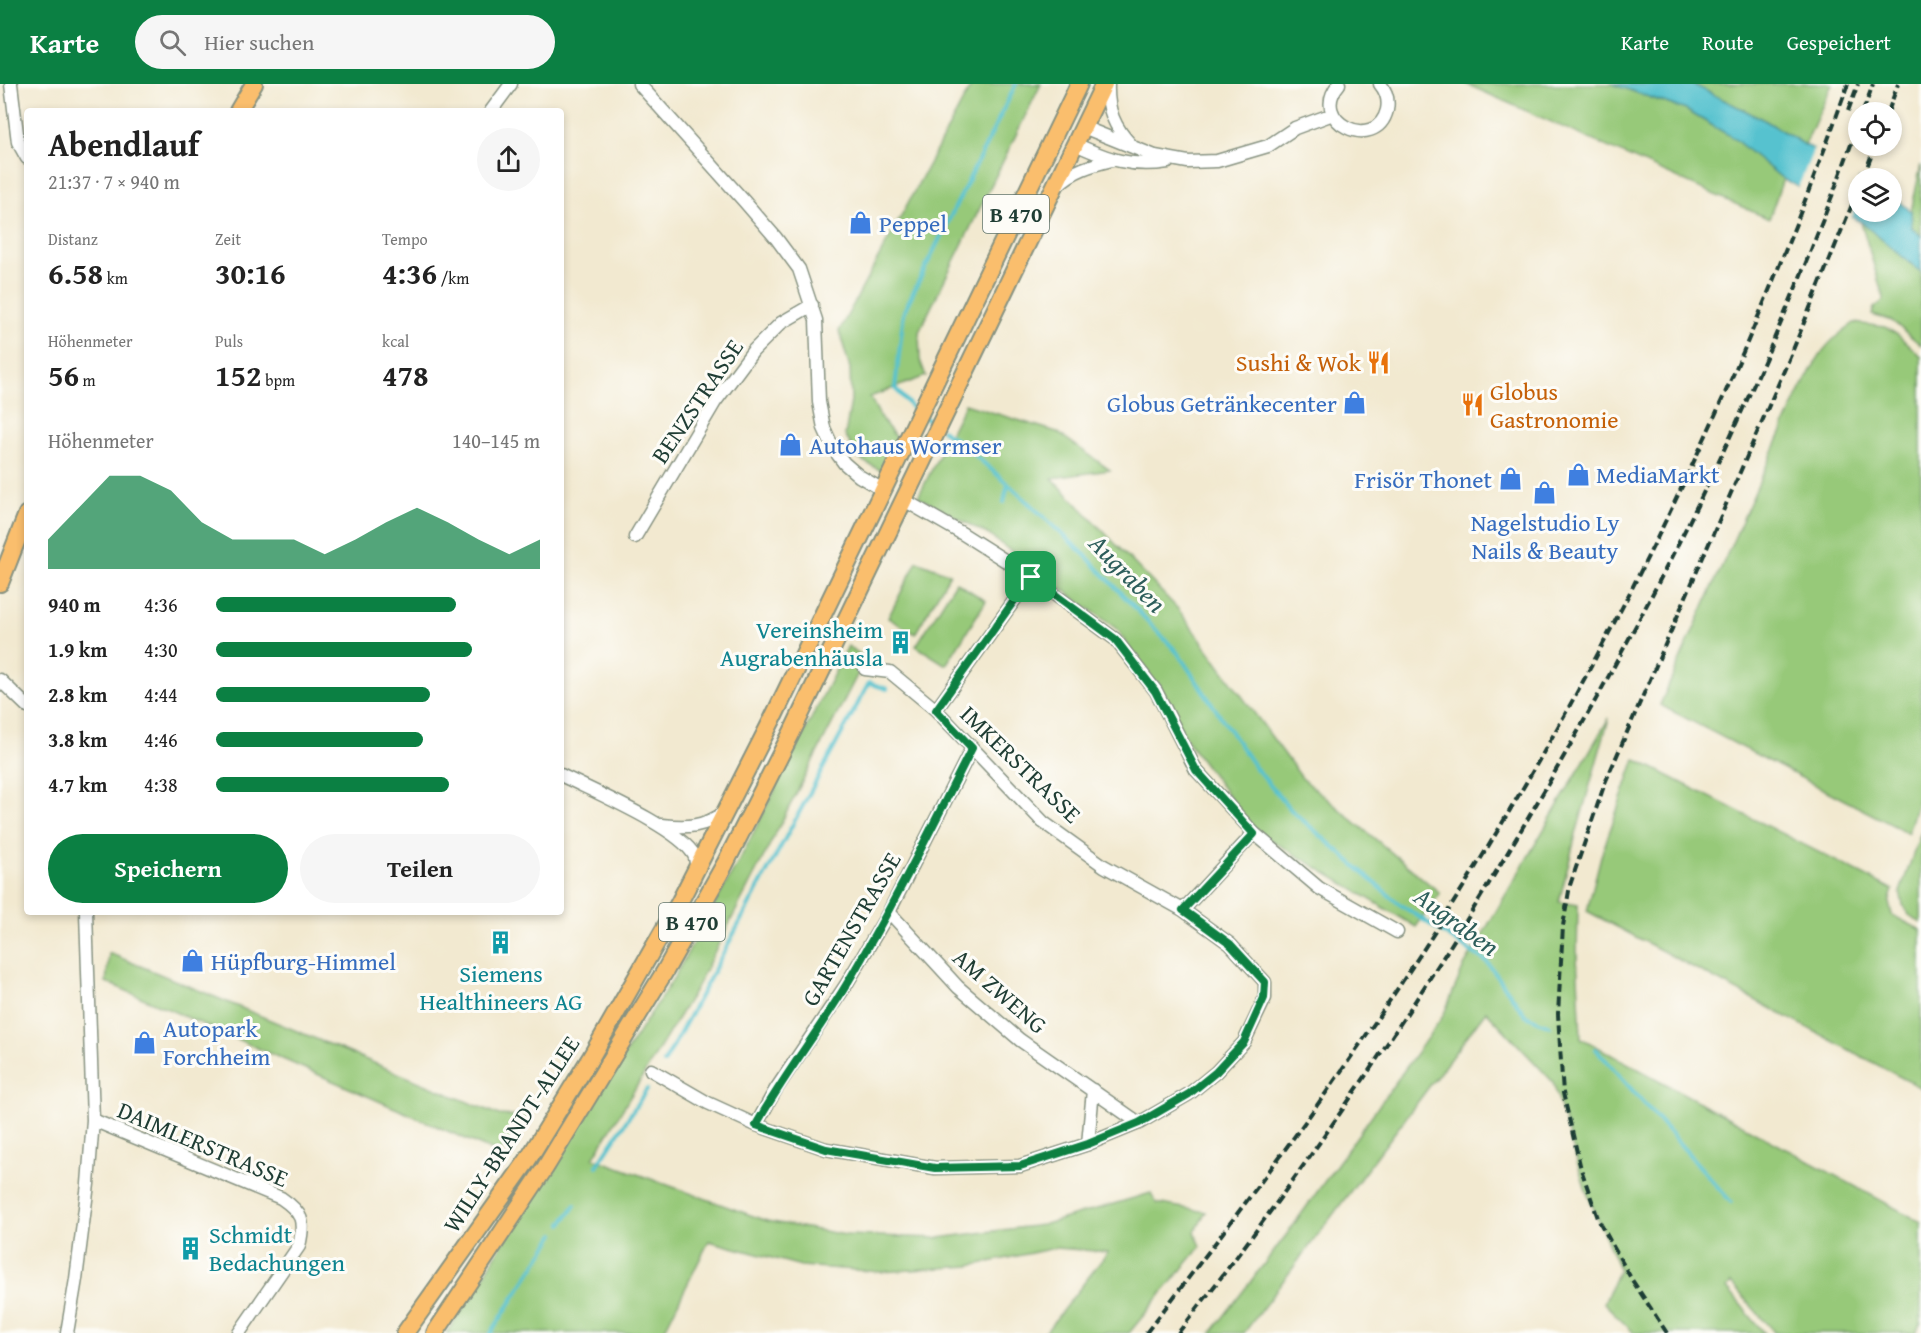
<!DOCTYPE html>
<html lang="de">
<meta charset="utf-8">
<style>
:root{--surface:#fff;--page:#f6f6f6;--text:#222;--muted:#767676;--accent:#0b8043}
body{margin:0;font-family:"Gentium Book Plus",serif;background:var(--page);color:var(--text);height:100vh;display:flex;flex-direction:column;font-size:22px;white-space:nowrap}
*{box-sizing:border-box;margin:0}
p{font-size:20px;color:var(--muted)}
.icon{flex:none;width:33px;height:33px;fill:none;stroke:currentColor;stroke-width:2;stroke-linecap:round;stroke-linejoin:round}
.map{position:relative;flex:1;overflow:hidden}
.panel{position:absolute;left:24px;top:24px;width:540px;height:807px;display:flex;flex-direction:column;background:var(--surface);border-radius:6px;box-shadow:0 3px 9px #0003}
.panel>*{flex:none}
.tools{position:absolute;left:1848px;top:18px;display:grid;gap:12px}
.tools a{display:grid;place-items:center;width:54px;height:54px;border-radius:50%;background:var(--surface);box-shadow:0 3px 9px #0003;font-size:30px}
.pin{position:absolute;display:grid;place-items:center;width:51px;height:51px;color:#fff;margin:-26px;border-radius:12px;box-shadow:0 3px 9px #0006}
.round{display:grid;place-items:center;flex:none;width:63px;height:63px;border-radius:32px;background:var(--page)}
.summary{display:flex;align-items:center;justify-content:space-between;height:102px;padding:0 24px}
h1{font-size:33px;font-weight:600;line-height:45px}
.stats{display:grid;grid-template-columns:repeat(3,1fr);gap:9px;height:102px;padding:6px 24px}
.stats div{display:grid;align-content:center}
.stats b{font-size:30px;font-weight:600}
.stats small{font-size:16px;font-weight:400}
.stats p{font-size:16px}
.chart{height:168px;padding:12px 24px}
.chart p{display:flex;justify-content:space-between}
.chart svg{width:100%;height:108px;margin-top:6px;fill:var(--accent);opacity:.7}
.action{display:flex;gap:12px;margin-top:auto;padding:12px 24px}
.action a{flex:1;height:69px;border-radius:36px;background:var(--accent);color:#fff;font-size:24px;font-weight:600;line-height:69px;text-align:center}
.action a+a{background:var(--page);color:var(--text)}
ul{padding:0 24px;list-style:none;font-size:20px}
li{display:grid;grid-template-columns:96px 72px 1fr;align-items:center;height:45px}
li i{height:15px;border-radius:8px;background:var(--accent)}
header{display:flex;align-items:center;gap:36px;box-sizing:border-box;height:84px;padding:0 30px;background:var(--accent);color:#fff}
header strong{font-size:28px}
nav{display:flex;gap:33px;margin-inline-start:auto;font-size:21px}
.search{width:420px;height:54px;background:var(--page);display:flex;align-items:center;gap:15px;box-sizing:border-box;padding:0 21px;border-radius:33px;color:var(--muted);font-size:22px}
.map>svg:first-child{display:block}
.green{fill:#97c979;stroke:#5b8356;stroke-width:1.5}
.water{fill:#56c2cf;stroke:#3a8082;stroke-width:1.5}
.pier{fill:#f2e9d0}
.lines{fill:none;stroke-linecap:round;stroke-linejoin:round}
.stream{stroke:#56c2cf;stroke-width:4}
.minor-casing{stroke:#889382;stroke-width:15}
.major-casing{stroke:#889382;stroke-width:20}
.minor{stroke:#fff;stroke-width:12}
.major{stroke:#fabe6d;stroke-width:16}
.rail{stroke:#1f3d34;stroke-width:4;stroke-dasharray:9 4.5;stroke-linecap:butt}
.route-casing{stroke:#fff;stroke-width:12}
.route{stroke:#0b8043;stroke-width:8}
.labels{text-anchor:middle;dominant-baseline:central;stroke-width:6;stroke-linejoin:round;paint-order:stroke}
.shield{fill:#fdfcf7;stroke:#62766e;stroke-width:1.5}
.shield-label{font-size:22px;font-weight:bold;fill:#1f3d34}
.shop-label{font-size:24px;fill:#366cbe;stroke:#fdfcf7;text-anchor:start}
.food-label{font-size:24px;fill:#c56008;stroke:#fdfcf7;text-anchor:end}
.street-label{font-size:24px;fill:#1f3d34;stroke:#fdfcf7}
.culture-label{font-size:24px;fill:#0d838f;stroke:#fdfcf7;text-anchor:end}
.water-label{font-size:26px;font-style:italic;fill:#2d5e5b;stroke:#fdfcf7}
</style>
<header>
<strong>Karte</strong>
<div class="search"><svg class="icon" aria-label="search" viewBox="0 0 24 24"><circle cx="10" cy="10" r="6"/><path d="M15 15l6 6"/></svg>Hier suchen</div>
<nav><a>Karte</a><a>Route</a><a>Gespeichert</a></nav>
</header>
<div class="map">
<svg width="1921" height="1249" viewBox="0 0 1921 1249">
<rect width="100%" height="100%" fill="#fdfcf7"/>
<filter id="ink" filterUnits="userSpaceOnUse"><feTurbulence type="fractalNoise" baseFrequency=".0167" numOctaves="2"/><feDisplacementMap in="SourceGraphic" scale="12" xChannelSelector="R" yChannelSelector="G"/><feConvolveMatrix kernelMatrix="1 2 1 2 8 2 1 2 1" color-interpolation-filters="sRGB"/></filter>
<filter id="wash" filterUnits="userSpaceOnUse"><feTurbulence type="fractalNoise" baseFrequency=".008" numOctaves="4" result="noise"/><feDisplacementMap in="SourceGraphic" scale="24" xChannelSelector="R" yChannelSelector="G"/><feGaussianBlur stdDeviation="1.35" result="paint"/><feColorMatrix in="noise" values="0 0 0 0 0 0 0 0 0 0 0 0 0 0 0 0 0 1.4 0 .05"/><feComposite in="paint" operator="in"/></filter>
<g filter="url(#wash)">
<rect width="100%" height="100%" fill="#f2e9d0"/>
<path class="green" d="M972,0h69l-122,248 1,28 6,16 -56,21 12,23 18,22 -18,29 -23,-12 -14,-24 6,-34 -1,-33 -11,-37z
M1466,0h146l74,26 46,27 51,42 -14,40z
M1692,0h140l-27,61 -39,-24z
M1921,81v71l-9,-8 -1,-17z
M1861,138l60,50v73l-29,-24 -20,-6 2,-7 10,-8z
M1854,239l31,4 13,8 23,21v434l-13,43 -248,-128 138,-310c18,-34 23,-50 56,-72z
M965,320l92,28 53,38 -58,8 126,131 124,169 138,115 -24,34 -162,-97 -63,-84 -73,-116 -129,-95 -71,-38z
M917,477l33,13 -35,60 -27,-16z
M956,498l30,19 -40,64 -30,-19z
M848,562l18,12 -171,332 -102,168 174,63 79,14 92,3 104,-13 109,-32 5,10 50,9 -11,20 6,14 -72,87h-84l63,-81 -53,-4 -85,18 -89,6 -80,-6 -92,-25 -46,92h-217l29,-41 26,-46 172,-267 68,-122z
M1609,634l-33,116 -17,68 19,3 -1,51 4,82 340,184v100l-5,11h-141l-44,-50 -4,5 37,45h-130l-30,-30 15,-34 -34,-81 -32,-106 -67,-71 -242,322h-33l76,-99 156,-218 21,-50z
M1635,675l258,131 -4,12 3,13 29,15v158l-334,-177 14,-55z
M1921,748v91l-12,-8 -6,-10 -3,-13z
M109,869l390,162 31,2 -32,36 -392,-171z"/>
<path class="water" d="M1612,0h80l74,37 39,24 66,33h-13v34h34v-17l19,16 1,17 9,8v36l-60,-50 -78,-43 -51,-42 -46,-27z"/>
<path class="pier" d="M1815,62l55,28 -2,4h-10v24l-7,18 -54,-30z"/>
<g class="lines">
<path class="stream" d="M916,328l-21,-24 9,-77 112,-227
M922,332l14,9
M942,346l21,15 45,39 78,72 91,96 77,114 37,44 107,93 89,59 39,54 24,10
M1004,418l4,-18
M1596,965l135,153
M664,979l205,-380 18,6
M597,1082l50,-77
M562,1140l13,-19
M491,1249l64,-99"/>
</g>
</g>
<g filter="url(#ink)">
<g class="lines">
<defs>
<path id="minor" d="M11,0l7,58 9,16
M639,0l105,117 32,37 23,31 17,51 3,82 5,26 9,20 11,15 15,13 24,14
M1108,0c-1,26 6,43 24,62
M1339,0c-32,37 37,70 48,26 2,-10 -1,-19 -7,-26
M491,27l20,-27
M1083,43l72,29 33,6 29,-1 51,-15 27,-18 38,-14
M1075,60c33,15 56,24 93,18
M1058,101c15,-15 34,-20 54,-25
M904,416l59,34 68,43 84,62 41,52 40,79 58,63 65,55 78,44
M635,453l80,-135 38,-51 28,-28 31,-18
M865,585l25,3 46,38 107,112 61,44 79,44 71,-77
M0,596l27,26
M936,626l95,-133
M561,691c31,16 117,52 133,80 2,4 2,9 2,13
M662,741c25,3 42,2 63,-13
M889,828l69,75 62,53 119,83
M651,986l57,33 48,22 70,24 109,19 85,-2 68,-22 51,-21 50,-29 27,-22 28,-30 21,-44v-16l-35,-38 -47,-34
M93,1036l188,78c22,15 24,23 18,48l-60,87
M756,1041l20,-36 70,-104 43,-73 83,-164
M1088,1060l5,-54
M67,1249l9,-54 12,-95 5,-64 -7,-208"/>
<path id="major" d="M238,27l16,-27
M0,499l27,-69
M405,1249l122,-172 64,-104 87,-152 94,-185 307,-636
M435,1249l110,-165 120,-197 60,-107 67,-132 312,-648"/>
</defs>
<use href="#minor" class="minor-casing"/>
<use href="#major" class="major-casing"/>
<use href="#minor" class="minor"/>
<use href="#major" class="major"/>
<path class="rail" d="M1848,27l10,-27
M1863,28l10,-28
M1888,28l10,-28
M1863,94l12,-32
M1146,1249c89,-115 176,-230 256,-351 185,-278 335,-583 446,-898
M1178,1249c140,-178 265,-366 378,-563 118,-205 223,-421 302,-645
M1667,1249l-35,-53 -33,-59 -18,-52 -18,-76 -1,-15 -4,-64 5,-88 7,-41 35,-102 185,-426 68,-167"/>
</g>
</g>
<g class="lines" filter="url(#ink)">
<defs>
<path id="route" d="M1031,493l84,62 40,52 41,79 58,64 -71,76 47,34 35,38 -1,16 -20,44 -28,30 -27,22 -50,29 -51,21 -68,22 -85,2 -109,-19 -70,-24c28,-50 63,-94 92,-143 45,-76 84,-155 124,-234l-36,-38z"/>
</defs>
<use href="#route" class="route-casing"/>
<use href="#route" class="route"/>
</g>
<defs>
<symbol id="shop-bare" viewBox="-9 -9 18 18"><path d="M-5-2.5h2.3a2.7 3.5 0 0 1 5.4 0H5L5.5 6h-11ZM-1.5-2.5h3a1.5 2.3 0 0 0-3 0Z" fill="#3f7fe0" stroke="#fdfcf7" stroke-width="2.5" paint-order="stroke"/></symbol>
<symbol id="restaurant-bare" viewBox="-9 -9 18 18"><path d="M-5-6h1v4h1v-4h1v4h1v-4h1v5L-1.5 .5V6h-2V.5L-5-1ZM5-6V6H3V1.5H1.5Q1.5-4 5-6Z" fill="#e8710a" stroke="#fdfcf7" stroke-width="2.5" paint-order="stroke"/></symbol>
<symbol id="building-bare" viewBox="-9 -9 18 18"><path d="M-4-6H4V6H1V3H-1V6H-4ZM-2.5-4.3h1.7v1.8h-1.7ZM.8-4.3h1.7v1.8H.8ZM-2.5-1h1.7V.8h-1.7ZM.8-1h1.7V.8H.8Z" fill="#0f9aa8" stroke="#fdfcf7" stroke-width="2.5" paint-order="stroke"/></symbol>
</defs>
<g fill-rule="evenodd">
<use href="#shop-bare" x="844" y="122" width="33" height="33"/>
<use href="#restaurant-bare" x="1362" y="262" width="33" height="33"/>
<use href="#shop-bare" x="1338" y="302" width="33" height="33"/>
<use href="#restaurant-bare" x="1456" y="304" width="33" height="33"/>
<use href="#shop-bare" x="774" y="344" width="33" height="33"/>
<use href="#shop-bare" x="1562" y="374" width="33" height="33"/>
<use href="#shop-bare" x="1494" y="378" width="33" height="33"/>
<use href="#shop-bare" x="1528" y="392" width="33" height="33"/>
<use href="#building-bare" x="884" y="542" width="33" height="33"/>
<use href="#building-bare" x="484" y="842" width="33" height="33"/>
<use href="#shop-bare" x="176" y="860" width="33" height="33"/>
<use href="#shop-bare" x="128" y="942" width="33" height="33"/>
<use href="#building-bare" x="174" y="1148" width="33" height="33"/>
</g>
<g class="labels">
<g class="shield">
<rect x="983" y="111" width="66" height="38" rx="4.5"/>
<rect x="659" y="819" width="66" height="38" rx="4.5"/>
</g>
<g class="shield-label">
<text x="1016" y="130">B 470</text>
<text x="692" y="838">B 470</text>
</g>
<g class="shop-label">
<text x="879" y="139">Peppel</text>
<text x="1337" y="319" text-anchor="end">Globus Getränkecenter</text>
<text x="809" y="361">Autohaus Wormser</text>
<text x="1596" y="390">MediaMarkt</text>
<text x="1492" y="395" text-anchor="end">Frisör Thonet</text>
<text x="1545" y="438" text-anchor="middle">Nagelstudio Ly<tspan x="1545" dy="28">Nails &amp; Beauty</tspan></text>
<text x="211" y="877">Hüpfburg-Himmel</text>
<text x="163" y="944">Autopark<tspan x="163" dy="28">Forchheim</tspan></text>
</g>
<g class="food-label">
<text x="1361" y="278">Sushi &amp; Wok</text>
<text x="1490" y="307" text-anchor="start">Globus<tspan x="1490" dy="28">Gastronomie</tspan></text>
</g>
<g class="street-label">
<text transform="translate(697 317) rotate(-56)">BENZSTRASSE</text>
<text transform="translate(1021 680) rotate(44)">IMKERSTRASSE</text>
<text transform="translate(851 845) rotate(-60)">GARTENSTRASSE</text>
<text transform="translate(1000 907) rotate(41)">AM ZWENG</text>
<text transform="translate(511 1050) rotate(-57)">WILLY-BRANDT-ALLEE</text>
<text transform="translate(203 1060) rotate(23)">DAIMLERSTRASSE</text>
</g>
<g class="culture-label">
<text x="883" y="545">Vereinsheim<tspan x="883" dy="28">Augrabenhäusla</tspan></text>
<text x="501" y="889" text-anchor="middle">Siemens<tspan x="501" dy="28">Healthineers AG</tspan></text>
<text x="209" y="1150" text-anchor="start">Schmidt<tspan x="209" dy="28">Bedachungen</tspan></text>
</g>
<g class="water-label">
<text transform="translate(1128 489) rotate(46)">Augraben</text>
<text transform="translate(1457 837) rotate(36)">Augraben</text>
</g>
</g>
</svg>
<div class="tools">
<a><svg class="icon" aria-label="locate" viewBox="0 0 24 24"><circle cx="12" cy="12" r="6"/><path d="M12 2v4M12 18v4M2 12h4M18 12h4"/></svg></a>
<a><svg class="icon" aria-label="layers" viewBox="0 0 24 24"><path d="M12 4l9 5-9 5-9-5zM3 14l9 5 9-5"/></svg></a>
</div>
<div class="pin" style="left:1031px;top:493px;background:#1e9e55"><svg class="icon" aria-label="arrive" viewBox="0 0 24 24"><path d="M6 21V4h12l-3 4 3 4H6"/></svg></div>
<section class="panel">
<div class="summary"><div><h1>Abendlauf</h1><p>21:37 · 7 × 940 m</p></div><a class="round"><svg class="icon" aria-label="share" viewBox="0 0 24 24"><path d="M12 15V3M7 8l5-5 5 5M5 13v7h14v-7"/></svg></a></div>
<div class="stats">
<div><p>Distanz</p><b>6.58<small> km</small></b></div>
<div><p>Zeit</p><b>30:16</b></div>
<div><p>Tempo</p><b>4:36<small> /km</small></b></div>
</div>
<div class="stats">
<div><p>Höhenmeter</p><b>56<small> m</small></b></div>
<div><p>Puls</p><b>152<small> bpm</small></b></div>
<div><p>kcal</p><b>478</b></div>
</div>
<div class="chart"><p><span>Höhenmeter</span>140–145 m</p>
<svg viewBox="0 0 160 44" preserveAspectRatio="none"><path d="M0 44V32L10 19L20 6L30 6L40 12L50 25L60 32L70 32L80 32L90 38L100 32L110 25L120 19L130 25L140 32L150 38L160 32V44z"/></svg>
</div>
<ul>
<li><b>940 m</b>4:36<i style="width:74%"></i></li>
<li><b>1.9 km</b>4:30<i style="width:79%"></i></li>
<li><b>2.8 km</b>4:44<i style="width:66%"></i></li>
<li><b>3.8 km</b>4:46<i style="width:64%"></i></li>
<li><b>4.7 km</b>4:38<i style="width:72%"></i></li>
</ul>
<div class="action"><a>Speichern</a><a>Teilen</a></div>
</section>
</div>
